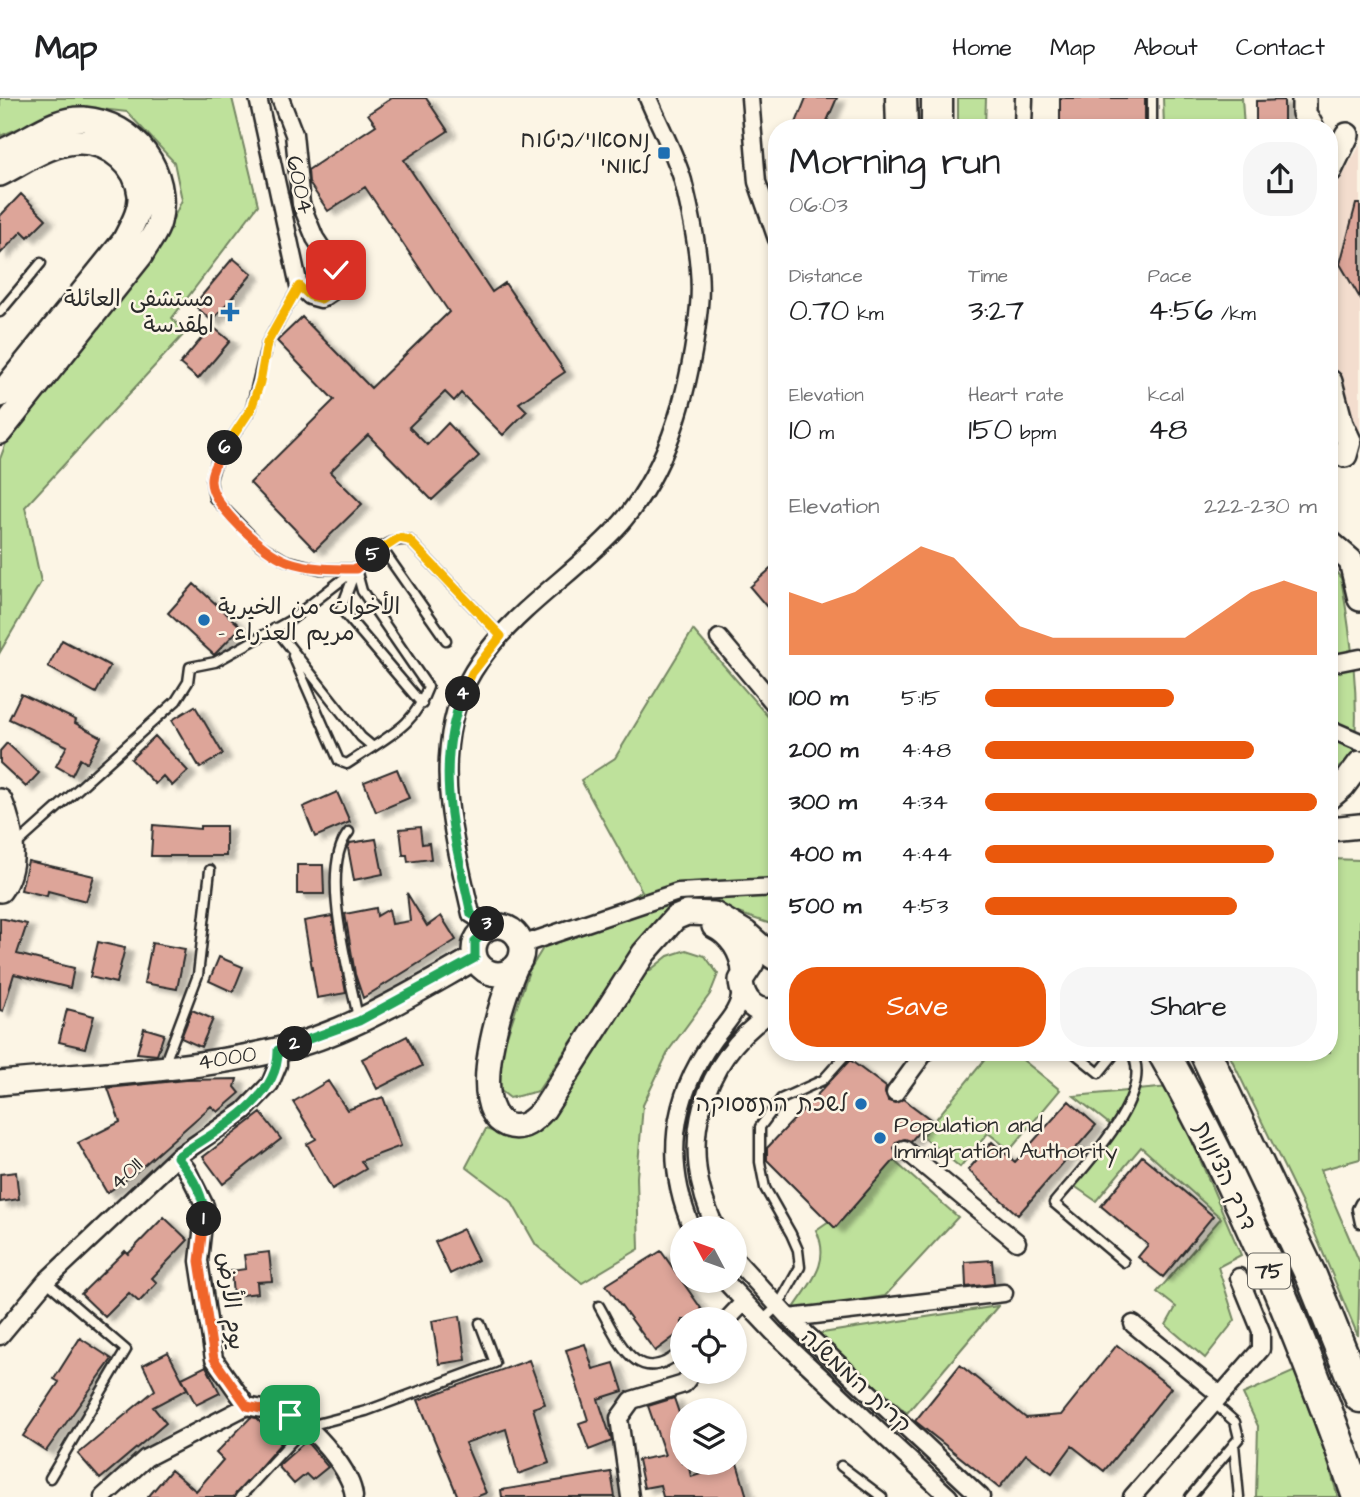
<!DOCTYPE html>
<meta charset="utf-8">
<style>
:root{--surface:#fff;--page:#f6f6f6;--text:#202124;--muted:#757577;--line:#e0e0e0;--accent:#ea580c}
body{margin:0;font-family:"Architects Daughter","Playpen Sans Arabic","Playpen Sans Hebrew",sans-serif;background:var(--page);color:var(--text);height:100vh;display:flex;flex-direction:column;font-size:26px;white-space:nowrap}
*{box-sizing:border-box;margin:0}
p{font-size:23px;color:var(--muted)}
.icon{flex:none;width:38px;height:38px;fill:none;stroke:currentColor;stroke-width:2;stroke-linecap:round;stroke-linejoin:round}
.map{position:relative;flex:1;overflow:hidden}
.sheet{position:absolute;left:768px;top:21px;width:570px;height:942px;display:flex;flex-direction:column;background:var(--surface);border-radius:28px;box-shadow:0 4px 10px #0003}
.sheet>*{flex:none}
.needle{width:46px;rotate:311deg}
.buttons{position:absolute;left:670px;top:1118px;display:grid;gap:14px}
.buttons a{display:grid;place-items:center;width:77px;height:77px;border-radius:50%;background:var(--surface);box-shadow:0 4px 10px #0003;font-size:35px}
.pin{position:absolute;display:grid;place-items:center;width:60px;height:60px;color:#fff;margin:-30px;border-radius:14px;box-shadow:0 4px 10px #0006}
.km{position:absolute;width:35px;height:35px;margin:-18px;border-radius:50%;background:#222;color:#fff;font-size:19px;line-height:35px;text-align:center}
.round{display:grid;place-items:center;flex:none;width:74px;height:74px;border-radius:28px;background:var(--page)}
.overview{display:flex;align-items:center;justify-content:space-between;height:119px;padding:0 21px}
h1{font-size:38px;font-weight:600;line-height:52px}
.metrics{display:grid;grid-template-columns:repeat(3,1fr);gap:10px;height:119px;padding:7px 21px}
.metrics div{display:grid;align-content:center}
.metrics b{font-size:30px;font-weight:600}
.metrics small{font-size:19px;font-weight:400}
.metrics p{font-size:19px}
.chart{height:196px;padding:14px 21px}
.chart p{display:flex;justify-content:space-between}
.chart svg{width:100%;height:126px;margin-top:7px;fill:var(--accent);opacity:.7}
.cta{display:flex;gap:14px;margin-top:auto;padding:14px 21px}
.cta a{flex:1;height:80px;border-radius:28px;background:var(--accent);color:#fff;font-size:28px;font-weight:600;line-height:80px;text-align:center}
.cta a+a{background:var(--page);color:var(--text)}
ul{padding:0 21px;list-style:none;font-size:23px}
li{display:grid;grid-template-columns:112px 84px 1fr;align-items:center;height:52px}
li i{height:18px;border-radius:9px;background:var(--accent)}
header{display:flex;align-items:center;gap:42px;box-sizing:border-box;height:98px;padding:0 35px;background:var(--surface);border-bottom:2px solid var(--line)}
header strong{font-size:33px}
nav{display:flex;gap:38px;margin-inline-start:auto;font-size:24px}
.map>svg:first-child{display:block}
.built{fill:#f3ddce}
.green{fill:#bee19b;stroke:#748663;stroke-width:2}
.building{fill:#dda599;stroke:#2b2b2b;stroke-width:2;filter:url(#shadow)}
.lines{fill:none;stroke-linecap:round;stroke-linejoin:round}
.lane-casing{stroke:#2b2b2b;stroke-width:13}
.street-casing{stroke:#2b2b2b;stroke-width:21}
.secondary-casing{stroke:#2b2b2b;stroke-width:28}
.highway-casing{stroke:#2b2b2b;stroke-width:35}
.lane{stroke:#fcf5e5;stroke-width:8}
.street{stroke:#fcf5e5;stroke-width:16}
.secondary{stroke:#fcf5e5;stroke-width:23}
.highway{stroke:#fcf5e5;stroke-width:30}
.split-1-casing{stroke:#fff;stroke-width:14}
.split-2-casing{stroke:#fff;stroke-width:14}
.split-3-casing{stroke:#fff;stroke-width:14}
.split-4-casing{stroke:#fff;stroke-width:14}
.split-5-casing{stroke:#fff;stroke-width:14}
.split-6-casing{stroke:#fff;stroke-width:14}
.split-7-casing{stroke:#fff;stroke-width:14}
.split-1{stroke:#f0652b;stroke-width:9}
.split-2{stroke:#22a559;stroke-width:9}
.split-3{stroke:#22a559;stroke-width:9}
.split-4{stroke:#22a559;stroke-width:9}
.split-5{stroke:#f5b400;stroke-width:9}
.split-6{stroke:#f0652b;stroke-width:9}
.split-7{stroke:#f5b400;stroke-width:9}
.poi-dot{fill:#1f6fb2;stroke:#fcf5e5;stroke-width:2.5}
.labels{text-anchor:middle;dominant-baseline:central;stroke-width:5;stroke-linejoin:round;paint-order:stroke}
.shield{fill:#fcf5e5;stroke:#6a6863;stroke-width:2}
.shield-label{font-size:21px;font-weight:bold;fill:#2b2b2b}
.poi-label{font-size:23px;fill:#2b2b2b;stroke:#fcf5e5;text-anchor:end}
.street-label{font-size:23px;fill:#2b2b2b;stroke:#fcf5e5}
</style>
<header>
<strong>Map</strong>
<nav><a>Home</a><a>Map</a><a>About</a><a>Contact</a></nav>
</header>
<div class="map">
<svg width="1360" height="1399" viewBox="0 0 1360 1399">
<defs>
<filter id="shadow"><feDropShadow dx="8" dy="4.5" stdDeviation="2" flood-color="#0004"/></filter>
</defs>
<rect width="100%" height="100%" fill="#fcf5e5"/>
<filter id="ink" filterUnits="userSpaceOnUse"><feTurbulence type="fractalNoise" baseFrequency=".0143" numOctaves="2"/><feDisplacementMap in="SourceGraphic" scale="14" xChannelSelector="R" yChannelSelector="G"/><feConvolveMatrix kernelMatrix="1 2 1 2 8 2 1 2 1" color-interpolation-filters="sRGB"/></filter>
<g filter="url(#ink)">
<path class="built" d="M1360,47v294l-18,-20 -12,-35v-186z"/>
<path class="green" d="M0,0h232l26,107 -86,113 13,15 -160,174 16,75 -41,70v-193l6,-16 153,-194 23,-49 -8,-38 -47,-50 -53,-6 -74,30z
M958,0h28l-1,30h-27z
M1163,0h79l2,30h-80z
M1330,467l11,13c10,59 19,118 13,178l-24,18z
M693,532l84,97v199l-75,-25 -33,11 -32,32 -99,147 -28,7 -19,-15 38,-112 14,-23 99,-57 -61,-111 34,-22z
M1330,761l30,1v299l-40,11 40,93 -2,73 -53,-126 -77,-158h102z
M686,852l19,6 13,18 -8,20 -41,56 -26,55 -6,72 2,72 -57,34 -46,-38 -25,-44 -45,-34 20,-38 24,9 33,-11 95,-147 30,-24z
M991,954h22l47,38 -50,60 -22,-17 -28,34 -38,-31z
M1169,989l72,168 -23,12 17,53 -30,38 -39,-33 10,-18 -19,-15 64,-74 -80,-71 -45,54 -26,-18 43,-56 -39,-31z
M892,1061l66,58 -73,79 -93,15c18,-28 40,-48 24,-81l36,-25z
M998,1208l-91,107 -91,-79z
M1295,1273l30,81 13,45h-82l2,-71 -15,-32z"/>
<path class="building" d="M392,0h34l22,33 -44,29 88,132 13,-9 60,89 -46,31 8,8 -24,24 -42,-42 -7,8 -9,-9 -36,35 18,18 21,-22 31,33 -47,44 -64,-65 -38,37 32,32 -47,46 -65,-67 84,-83 -57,-59 25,-24 69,71 78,-76 -84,-125 -37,24 -19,-28 -1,-13 68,-45 -8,-11z
M806,0h31l-13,30h-30z
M1060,0h85v30h-85z
M1284,2v28h-28v-27z
M21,96l25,25 -18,18 -6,-6 -22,23v-38z
M1356,106h4v94l-20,-34z
M233,160l19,16 -40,47 -18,-16z
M212,228l18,15 -32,38 -18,-15z
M777,465v56l-27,-32z
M194,486l47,43 -27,28 -46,-42z
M62,542l48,26 -14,27 -48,-26z
M21,596l55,26 -1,3 26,14 -14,26 -7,-4 -8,16 -16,-9 11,-20 -58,-27z
M195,608l28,48 -23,14 -28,-48z
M155,638l33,35 -16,15 -9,-10 -8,8 -24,-25z
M7,645l32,30 -13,14 -26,-24v-12z
M397,671l12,29 -33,14 -12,-30z
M337,694l13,30 -35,15 -12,-30z
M153,727l47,4v-3h26v30h-75z
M420,729l2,17 7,-1 2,16 -23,3 -1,-7h-4l-3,-26z
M376,741l7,35 -29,6 -6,-32 2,-5z
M28,763l66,15 -8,25 -38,-10 -1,5 -26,-6z
M297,767h26l1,29h-27z
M407,795l20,33 14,-10 15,24 -93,58 -8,-24 -10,-60 31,-6 1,8 12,-7 3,15 18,-3z
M332,818l14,77 -29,5 -13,-77z
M0,820l27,6 -10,30 57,14 -4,20 -56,-14 -11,37 -3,-1z
M98,844l27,6 -9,35 -26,-6z
M152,845l33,6 -8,40 -33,-6z
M219,859l24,10 -10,25 -24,-11z
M67,911l27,7 -9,32 -26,-6z
M192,912l21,9 -12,28 -20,-9z
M144,930l20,6 -7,21 -20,-2z
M407,938l15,30 -45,23 -15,-30z
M850,962l36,27 -1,6 3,8 7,2 8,-4 27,20 -19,22 -6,-2 -9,3 -2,6 3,9 -62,71 -68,-68v-12z
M237,981l-2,8 5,6 -22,19 -7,-6 -77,68 -27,19 -29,-50 42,-21 -12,-34 77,-8z
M328,983l19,29 36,-13 18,49 -40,15 5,8 -34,20 -25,-45 9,-5 -23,-37z
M1069,1003l27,24 -78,90 -50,-45 24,-28 23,20z
M261,1015l20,26 -58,45 -20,-27z
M1142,1058l71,60 -50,61 -25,-20 10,-12 -47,-39z
M16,1074l3,27 -19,3v-28z
M164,1119l24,23 -36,38 5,5 -18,19 -10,-9 -24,24 -24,-23 44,-43 3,3z
M463,1131l15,31 -28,14 -15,-32z
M661,1153l44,63 -8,6h-15v11l-27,20 -49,-66z
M269,1154l3,29 -15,1 1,11 -25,3 -2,-25 15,-2 -2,-14z
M992,1162l2,24 -28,3 -1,-25z
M460,1218l6,44 -27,4 -7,-43z
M80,1240l32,21 -66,92 -23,-15 36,-54 -5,-3z
M585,1246l8,25 21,-6 9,28 -25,8 14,42 -23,9 -10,-27 9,-3 -22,-70z
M1117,1247l54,43 -67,83 -32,-25 -20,27 -26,-19 -27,34 -84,-67 45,-56 66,53 35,-3z
M168,1254l19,37 -34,18 13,16 -66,56 -22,-25 77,-64 -12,-25z
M529,1262l16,44 -12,4 16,55 -31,11 -12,-45 -41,14 21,50 -10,4h-18l-40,-97z
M206,1268l14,27 -24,12 -14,-27z
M674,1300l8,24v41h6l3,14 46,-14 10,34h-84l-3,-12 -16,3 -6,-28 27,-5 -17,-49z
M251,1319l5,1 25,25 -47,54h-86l23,-27 25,21 27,-31 -7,-7z
M306,1343l22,26 -16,13 -6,-6 -12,10 -16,-18z
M611,1374l4,25h-113l-1,-7z"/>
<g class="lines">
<defs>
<path id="lane" d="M1152,30v-30
M299,188l-32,57 -16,66 -35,53 -5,18 3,18 46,47 25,15 35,9h36c15,-13 32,-32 53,-29l92,96
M0,214l41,-49
M381,449l65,93
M355,474l-14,37 81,95
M275,530l86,109 12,10c28,-18 43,-28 55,-60l-66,-96 -6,-22
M293,558l46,105 8,3 26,-17
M349,734c-31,36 1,142 9,186
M16,747l160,-144 12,-19 2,-15 25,-5 74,-41 67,-52
M1073,954l26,21 17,-21
M164,967l34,-90 12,-105
M1360,1105l-3,6 3,14
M1124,1164l-70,-59c25,-31 104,-109 77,-151
M46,1183l80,69 -76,128
M599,1208c20,35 38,85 83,44
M762,1223l16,-15 22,-39 -2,-17 -7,-16 -26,-46 -5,-26v-35l21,-28 42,-19 25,-28
M1234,1346l5,53
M841,1368l41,31
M240,1399l65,-70 61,-16 129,-48 -15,-40
M1190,1399l49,-59 -4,-16 -21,-19"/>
<path id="street" d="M258,0l41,188 11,10 11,3 12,-8 6,-10 -3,-11 -21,-32 -14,-34 -7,-70 -14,-36
M750,0l7,84 20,57
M1023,30l1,-30
M719,540l58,69
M1330,566l30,-6
M1330,631l30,13
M492,829l-21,-13c-14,-64 -33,-128 -18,-193 20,-90 112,-134 169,-199 49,-57 70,-142 77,-216 4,-37 -7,-89 -16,-125 -8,-28 -24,-56 -35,-83
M521,847l157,-53 99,-5
M895,995l30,-41
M904,1051l113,93
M177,1059l10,13 18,36 -6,55 15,98 33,47c13,3 32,4 44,10 23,12 61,55 63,81
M692,1130c-28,-65 -21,-130 21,-188 12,-16 27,-29 28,-50
M716,1130c-40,-81 -17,-168 59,-218
M735,1161l54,59 192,179
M725,1183l49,52 175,164
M789,1220l215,-25
M727,1222l17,-18
M1133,1226l87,71
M0,1238l46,-55 131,-124 67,-46 26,-27 8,-19v-15
M103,1399l43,-39 101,-52
M630,1399l-11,-79 13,-18 52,-16 9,-12
M1132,1399l129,-148v-18l-22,-54"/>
<path id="secondary" d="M1304,0v15l8,15
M0,54c28,-10 53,-35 84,-33 51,4 87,53 75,103 -2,11 -13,23 -18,33l-141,177
M1330,72l17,-35
M0,76c24,-12 53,-33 80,-32 29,0 57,23 60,53 1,16 -9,32 -16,46l-124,154
M1330,284l11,42 8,17 -4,14
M1330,445l21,18 9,38
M1330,699l13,-11 17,-23
M0,703c12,27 18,65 0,89
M1330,731l30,-3
M714,828c17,8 29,27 30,46
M474 852a24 24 0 1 1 48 0a24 24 0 1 1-48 0Z
M752,865l-11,17c1,20 15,36 36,29
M516,868c-14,31 -51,142 -9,159 16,6 27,-5 37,-16l100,-156 31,-35 12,-5 27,1 32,19 27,24
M0,985c91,-9 187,-12 277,-33 71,-16 135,-57 198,-92"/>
<path id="highway" d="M901,0l1,30
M937,0v30
M1163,954c78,137 143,296 195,445
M1205,954l107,226 48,119"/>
</defs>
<use href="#lane" class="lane-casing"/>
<use href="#street" class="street-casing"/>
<use href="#secondary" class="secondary-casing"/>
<use href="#highway" class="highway-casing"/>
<use href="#lane" class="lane"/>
<use href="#street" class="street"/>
<use href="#secondary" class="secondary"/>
<use href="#highway" class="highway"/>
</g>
</g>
<g class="lines" filter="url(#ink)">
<defs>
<path id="split-1" d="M204,1121l-5,42 15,98 33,47 43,9"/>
<path id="split-2" d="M204,1121c2,-22 -13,-45 -27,-62 37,-26 102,-55 101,-107l17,-6"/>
<path id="split-3" d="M295,946l64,-23 116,-63v-17l17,-14 -5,-3"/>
<path id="split-4" d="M463,596c-30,74 -8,145 8,220l16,10"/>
<path id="split-5" d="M373,457l26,-17 10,2 92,96 -29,37 -9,21"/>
<path id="split-6" d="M225,350c-6,10 -15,22 -14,34 1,24 53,71 76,79 22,8 46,8 69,8l17,-14"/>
<path id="split-7" d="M225,350l26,-39 9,-27 7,-39 32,-57 11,10 11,3 12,-8 6,-10 -3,-11"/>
</defs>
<use href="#split-1" class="split-1-casing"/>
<use href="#split-2" class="split-2-casing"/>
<use href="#split-3" class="split-3-casing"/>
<use href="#split-4" class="split-4-casing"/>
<use href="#split-5" class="split-5-casing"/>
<use href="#split-6" class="split-6-casing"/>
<use href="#split-7" class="split-7-casing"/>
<use href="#split-1" class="split-1"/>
<use href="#split-2" class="split-2"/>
<use href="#split-3" class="split-3"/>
<use href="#split-4" class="split-4"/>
<use href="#split-5" class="split-5"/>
<use href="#split-6" class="split-6"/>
<use href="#split-7" class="split-7"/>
</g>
<g class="poi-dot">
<rect x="657" y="48" width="14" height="14" rx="3.5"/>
<path d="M226.5 203.5h7v7h7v7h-7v7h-7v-7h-7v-7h7z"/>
<circle cx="204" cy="522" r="7"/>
<circle cx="861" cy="1006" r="7"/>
<circle cx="880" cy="1040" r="7"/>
</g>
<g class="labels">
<rect class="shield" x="1248" y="1155.5" width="42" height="35" rx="5"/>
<g class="shield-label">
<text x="1269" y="1173">75</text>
</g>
<g class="poi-label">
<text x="650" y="42">נמסאוי/ביטוח<tspan x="650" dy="26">לאומי</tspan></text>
<text x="214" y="201">مستشفى العائلة<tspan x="214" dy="26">المقدسة</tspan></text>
<text x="218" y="509" text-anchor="start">الأخوات من الخيرية<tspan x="218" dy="26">- مريم العذراء</tspan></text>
<text x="847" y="1006">לשכת התעסוקה</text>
<text x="894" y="1027" text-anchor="start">Population and<tspan x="894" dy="26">Immigration Authority</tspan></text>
</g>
<g class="street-label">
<text transform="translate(300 87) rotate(77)">6004</text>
<text transform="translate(227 960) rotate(-9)">4000</text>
<text transform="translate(126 1076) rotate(-44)">4011</text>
<text transform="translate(1225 1078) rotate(65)">דרך הציונות</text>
<text transform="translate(231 1203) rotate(83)">يوم الأرض</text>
<text transform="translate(856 1283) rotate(43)">קרית הממשלה</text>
</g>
</g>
</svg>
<div class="buttons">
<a><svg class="needle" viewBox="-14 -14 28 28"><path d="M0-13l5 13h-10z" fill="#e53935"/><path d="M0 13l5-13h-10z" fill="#757577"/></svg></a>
<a><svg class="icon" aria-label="locate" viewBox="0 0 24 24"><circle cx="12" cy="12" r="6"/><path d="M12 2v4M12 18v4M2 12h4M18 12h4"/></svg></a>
<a><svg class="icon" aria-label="layers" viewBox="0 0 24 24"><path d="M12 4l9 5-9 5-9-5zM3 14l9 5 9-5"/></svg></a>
</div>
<div class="pin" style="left:290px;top:1317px;background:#1e9e55"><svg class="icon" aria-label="arrive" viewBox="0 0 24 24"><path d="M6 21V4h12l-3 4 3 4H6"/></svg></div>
<div class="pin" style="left:336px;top:172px;background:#d93025"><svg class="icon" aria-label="check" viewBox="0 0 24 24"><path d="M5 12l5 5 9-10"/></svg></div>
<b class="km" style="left:204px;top:1121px">1</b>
<b class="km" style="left:295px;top:946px">2</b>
<b class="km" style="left:487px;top:826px">3</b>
<b class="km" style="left:463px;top:596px">4</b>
<b class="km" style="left:373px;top:457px">5</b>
<b class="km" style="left:225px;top:350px">6</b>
<section class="sheet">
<div class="overview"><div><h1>Morning run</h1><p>06:03</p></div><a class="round"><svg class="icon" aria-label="share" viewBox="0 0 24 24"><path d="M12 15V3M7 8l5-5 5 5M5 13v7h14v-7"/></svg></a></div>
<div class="metrics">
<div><p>Distance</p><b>0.70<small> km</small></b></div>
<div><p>Time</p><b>3:27</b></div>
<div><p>Pace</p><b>4:56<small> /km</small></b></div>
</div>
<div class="metrics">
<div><p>Elevation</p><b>10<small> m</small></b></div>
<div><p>Heart rate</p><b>150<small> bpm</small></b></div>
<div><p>kcal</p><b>48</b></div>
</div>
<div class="chart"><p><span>Elevation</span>222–230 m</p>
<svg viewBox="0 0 160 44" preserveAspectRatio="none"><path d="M0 44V22L10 26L20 22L30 14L40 6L50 10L60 22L70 34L80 38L90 38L100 38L110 38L120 38L130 30L140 22L150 18L160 22V44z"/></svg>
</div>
<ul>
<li><b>100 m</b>5:15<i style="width:57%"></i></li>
<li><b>200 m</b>4:48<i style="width:81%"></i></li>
<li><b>300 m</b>4:34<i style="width:100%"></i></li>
<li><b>400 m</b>4:44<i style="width:87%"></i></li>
<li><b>500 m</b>4:53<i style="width:76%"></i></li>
</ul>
<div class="cta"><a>Save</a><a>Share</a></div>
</section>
</div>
